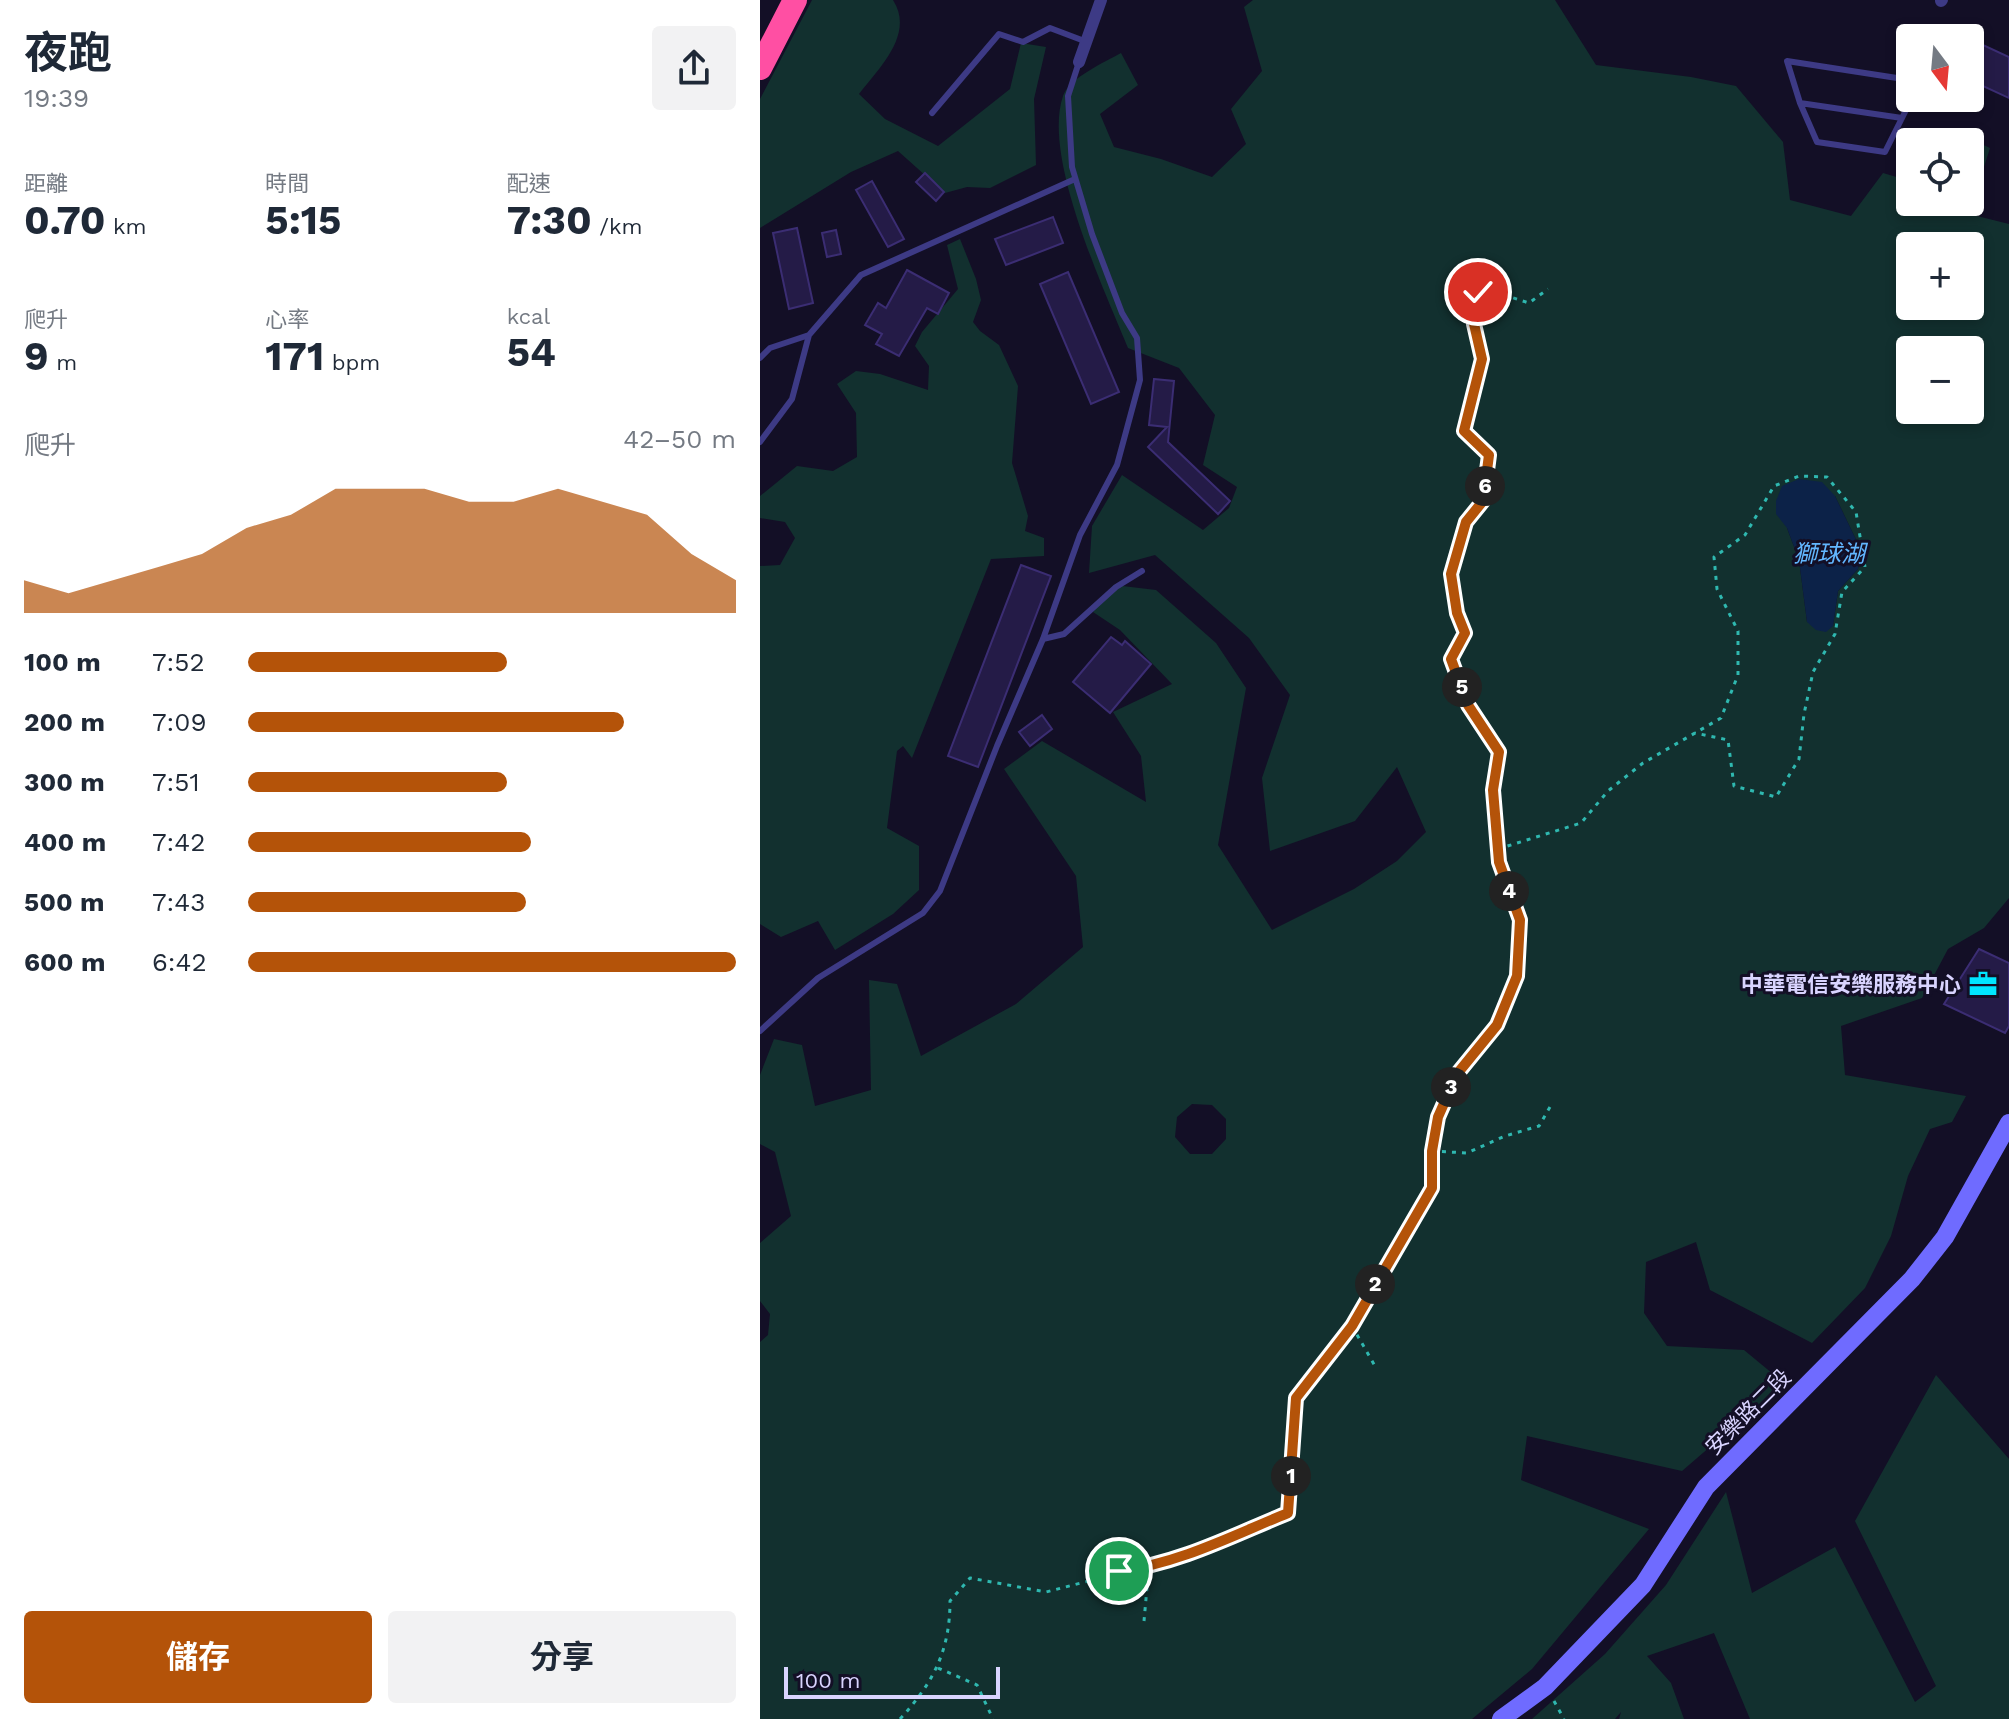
<!DOCTYPE html>
<html lang="zh-TW">
<meta charset="utf-8">
<style>
:root{--surface:#fff;--page:#f2f2f3;--text:#1f2937;--muted:#747a83;--accent:#b45309}
body{margin:0;font-family:"Work Sans","Noto Sans TC",sans-serif;background:var(--page);color:var(--text);height:100vh;display:flex;flex-direction:column;font-size:30px;white-space:nowrap}
*{box-sizing:border-box;margin:0}
p{font-size:26px;color:var(--muted)}
.icon{flex:none;width:44px;height:44px;fill:none;stroke:currentColor;stroke-width:2;stroke-linecap:round;stroke-linejoin:round}
.map{position:relative;flex:1;overflow:hidden}
.panel{display:flex;flex-direction:column;background:var(--surface);width:760px}
.panel>*{flex:none}
.needle{width:52px;rotate:164deg}
.fabs{position:absolute;left:1136px;top:24px;display:grid;gap:16px}
.fabs a{display:grid;place-items:center;width:88px;height:88px;border-radius:8px;background:var(--surface);box-shadow:0 4px 12px #0003;font-size:40px}
.scale{position:absolute;left:24px;bottom:20px;width:216px;box-sizing:border-box;padding-left:8px;border:4px solid #d9d4ff;border-top:0;font-size:22px;line-height:28px;white-space:nowrap;color:#d9d4ff;-webkit-text-stroke:6px #130f26;paint-order:stroke}
.pin{position:absolute;display:grid;place-items:center;width:68px;height:68px;color:#fff;margin:-34px;border:4px solid #fff;border-radius:50%;box-shadow:0 2px 8px #0007}
.km{position:absolute;width:40px;height:40px;margin:-20px;border-radius:50%;background:#222;color:#fff;font-size:22px;line-height:40px;text-align:center}
.round{display:grid;place-items:center;flex:none;width:84px;height:84px;border-radius:8px;background:var(--page)}
.overview{display:flex;align-items:center;justify-content:space-between;height:136px;padding:0 24px}
h1{font-size:44px;font-weight:700;line-height:60px}
.stats{display:grid;grid-template-columns:repeat(3,1fr);gap:12px;height:136px;padding:8px 24px}
.stats div{display:grid;align-content:center}
.stats b{font-size:40px;font-weight:700}
.stats small{font-size:22px;font-weight:400}
.stats p{font-size:22px}
.chart{height:224px;padding:16px 24px}
.chart p{display:flex;justify-content:space-between}
.chart svg{width:100%;height:144px;margin-top:8px;fill:var(--accent);opacity:.7}
.button{display:flex;gap:16px;margin-top:auto;padding:16px 24px}
.button a{flex:1;height:92px;border-radius:8px;background:var(--accent);color:#fff;font-size:32px;font-weight:700;line-height:92px;text-align:center}
.button a+a{background:var(--page);color:var(--text)}
ul{padding:0 24px;list-style:none;font-size:26px}
li{display:grid;grid-template-columns:128px 96px 1fr;align-items:center;height:60px}
li i{height:20px;border-radius:10px;background:var(--accent)}
main{display:flex;flex:1;min-height:0}
.map>svg:first-child{display:block}
.green{fill:#12302f;fill-rule:evenodd}
.water{fill:#0c2248}
.building{fill:#241b47;stroke:#3b2d73;stroke-width:2}
.lines{fill:none;stroke-linecap:round;stroke-linejoin:round}
.path{stroke:#2fb8b0;stroke-width:3;stroke-dasharray:4 6;stroke-linecap:butt}
.lane{stroke:#3d3a85;stroke-width:6}
.street{stroke:#3d3a85;stroke-width:12}
.secondary{stroke:#6f6bff;stroke-width:18}
.highway{stroke:#ff4fa3;stroke-width:24}
.route-casing{stroke:#fff;stroke-width:16}
.route{stroke:#b45309;stroke-width:10}
.labels{text-anchor:middle;dominant-baseline:central;stroke-width:6;stroke-linejoin:round;paint-order:stroke}
.poi-label{font-size:22px;font-weight:bold;fill:#d9d4ff;stroke:#130f26;text-anchor:end}
.street-label{font-size:22px;fill:#d9d4ff;stroke:#130f26}
.water-label{font-size:24px;font-style:italic;fill:#62b6ff;stroke:#130f26}
</style>
<main>
<section class="panel">
<div class="overview"><div><h1>夜跑</h1><p>19:39</p></div><a class="round"><svg class="icon" aria-label="share" viewBox="0 0 24 24"><path d="M12 15V3M7 8l5-5 5 5M5 13v7h14v-7"/></svg></a></div>
<div class="stats">
<div><p>距離</p><b>0.70<small> km</small></b></div>
<div><p>時間</p><b>5:15</b></div>
<div><p>配速</p><b>7:30<small> /km</small></b></div>
</div>
<div class="stats">
<div><p>爬升</p><b>9<small> m</small></b></div>
<div><p>心率</p><b>171<small> bpm</small></b></div>
<div><p>kcal</p><b>54</b></div>
</div>
<div class="chart"><p><span>爬升</span>42–50 m</p>
<svg viewBox="0 0 160 44" preserveAspectRatio="none"><path d="M0 44V34L10 38L20 34L30 30L40 26L50 18L60 14L70 6L80 6L90 6L100 10L110 10L120 6L130 10L140 14L150 26L160 34V44z"/></svg>
</div>
<ul>
<li><b>100 m</b>7:52<i style="width:53%"></i></li>
<li><b>200 m</b>7:09<i style="width:77%"></i></li>
<li><b>300 m</b>7:51<i style="width:53%"></i></li>
<li><b>400 m</b>7:42<i style="width:58%"></i></li>
<li><b>500 m</b>7:43<i style="width:57%"></i></li>
<li><b>600 m</b>6:42<i style="width:100%"></i></li>
</ul>
<div class="button"><a>儲存</a><a>分享</a></div>
</section>
<div class="map">
<svg width="1249" height="1719" viewBox="0 0 1249 1719">
<rect width="100%" height="100%" fill="#130f26"/>
<path class="green" d="M52,0h81c22,34 -14,68 -34,94l26,25 53,27 72,-57 11,-46 25,4 -12,52 2,66 -46,23 -23,-1 -22,6 -47,-42 -47,21 -91,56v-129z
M493,0h302l41,65 95,12 45,9 47,56 7,58 61,16 32,-43 27,8v21h60v-60l1,-3 19,9 -21,66 40,10v674l-25,30 -36,21 -26,49 -81,28 4,49 121,21 -14,26 -22,7 -22,47 -17,60 -26,52 -53,55 -102,-53 -14,-48 -50,20 -2,51 23,33 77,4 40,33 -102,88 -155,-35 -6,44 128,49 -117,140 -60,50h-712v-377l8,-7 2,-21 -10,-13v-58l31,-27 -16,-64 -15,-8v-69l14,-36 28,6 13,61 56,-16 -2,-110 28,4 24,72 95,-52 67,-57 -7,-71 -72,-107 38,-28 104,61 -5,-46 -28,-44 59,-28 -52,-54 -27,-18 21,-27 42,5 60,53 30,45 -28,157 54,85 82,-41 43,-28 29,-29 -29,-65 -42,54 -85,30 -8,-73 28,-83 -41,-57 -94,-83 -66,18 3,-47 30,-51 81,55 26,-22 8,-21 -34,-22 12,-50 -36,-47 -51,-20c-24,-59 -86,-191 -65,-252 6,-18 42,-34 58,-43l17,32 -38,29 14,33 47,12 51,18 34,-33 -15,-35 31,-38 -18,-64zM1150,246h60v60h-60zM1150,350h60v60h-60zM1075,496l26,54 -3,19 -20,22 -5,35 -26,-4 -8,-62 -12,-32zM432,1104l20,1 14,14v20l-14,15h-22l-15,-17 2,-20z
M200,239l16,40 5,21 -8,22 7,9 19,14 19,41 -6,77 16,53 -3,15 19,7v18l-53,3 -79,199 -9,-12 -6,5 -10,77 32,18v44l-26,24 -58,36 -17,-29 -37,16 -21,-13v-358l20,-1 15,-27 -10,-16 -25,-4v-22l37,-30 36,5 24,-14 -1,-44 -19,-29 19,-13 24,3 48,16 1,-24 -14,-20 7,-14 36,-43 -11,-44z
M1176,1375l73,84v260h-259l-36,-86 -67,23 24,27 13,36h-65l2,-7 -6,7h-83l73,-65 61,-69 60,-93 26,101 83,-46 80,155 21,-16 -81,-165z"/>
<path class="water" d="M1039,479l23,3 13,14 26,54 -3,19 -20,22 -5,35 -7,6 -10,-2 -9,-8 -8,-62 -12,-32 -11,-14v-13l6,-15z"/>
<path class="building" d="M1210,39l39,18v41l-39,-18z
M165,173l19,19 -8,9 -20,-19z
M112,181l32,58 -16,8 -32,-57z
M293,217l10,26 -57,22 -11,-26z
M37,228l16,75 -24,6 -16,-76z
M76,230l5,24 -14,3 -5,-24z
M147,270l42,23 -11,21 -11,-6 -28,48 -23,-12 6,-10 -17,-9 13,-22 8,5z
M308,272l51,120 -28,12 -51,-120z
M394,379l20,2 -6,61 62,59 -12,13 -70,-67 19,-20 -18,-2z
M261,565l30,11 -73,191 -30,-11z
M351,637l11,8 3,-4 26,23 -41,49 -37,-31z
M282,715l10,14 -22,17 -11,-14z
M1219,949l30,14v63l-4,7 -61,-29z"/>
<g class="lines">
<path class="path" d="M738,849l83,-26 27,-32 35,-28 78,-45 17,-43v-44l-21,-42 -3,-32 31,-22 29,-49 25,-10 28,1 29,35 9,55 -23,25 -7,42 -22,38 -9,42 -5,45 -23,38 -42,-11 -6,-46 -33,-7
M672,1151l35,2 38,-17 34,-10 11,-19
M592,1326l23,40
M384,1621l5,-56
M178,1668l39,17 16,34
M794,1701l10,18
M140,1719c33,-36 50,-68 50,-118l20,-23 76,14 120,-31 122,-48 8,-115 56,-72 80,-138v-37l6,-34 19,-43 40,-49 20,-49 3,-56 -21,-58 -6,-72 6,-38 -31,-47 -17,-46 14,-26 -8,-20 -6,-39 15,-52 17,-21 6,-46 -25,-24 18,-72 -8,-35 4,-32 23,2 28,9 19,-14"/>
<path class="lane" d="M1040,103l17,39 68,10 27,-54
M172,113l67,-79 24,8 27,-14 37,14
M1142,118l-102,-15 -13,-42 123,19
M0,358l10,-10 39,-13
M0,442l32,-43 17,-64 52,-60 214,-96
M283,639l21,-5 52,-47 26,-16
M0,1031l58,-53 105,-65 17,-22 57,-145 46,-107 37,-104 37,-70 23,-85 -3,-42 -15,-25 -30,-79 -20,-67 -4,-71 11,-34"/>
<path class="street" d="M1181,1l1,-1
M319,62l22,-62"/>
<path class="secondary" d="M741,1719l44,-32 98,-102 63,-98 206,-208 33,-42 64,-114"/>
<path class="highway" d="M0,68l35,-68"/>
</g>
<g class="lines">
<defs>
<path id="route" d="M359,1571c59,-7 115,-36 169,-58l8,-115 56,-72 80,-138v-37l6,-34 19,-43 40,-49 20,-49 3,-56 -21,-58 -6,-72 6,-38 -31,-47 -17,-46 14,-26 -8,-20 -6,-39 15,-52 17,-21 6,-46 -25,-24 18,-72 -8,-35 4,-32"/>
</defs>
<use href="#route" class="route-casing"/>
<use href="#route" class="route"/>
</g>
<defs>
<symbol id="office-bare" viewBox="-9 -9 18 18"><path d="M-6-3h4V-5.5h4V-3h4V5H-6ZM-1-4.5V-3h2v-1.5ZM-6 0V1H6V0Z" fill="#00e5ff" stroke="#130f26" stroke-width="2.5" paint-order="stroke"/></symbol>
</defs>
<g fill-rule="evenodd">
<use href="#office-bare" x="1203" y="964" width="40" height="40"/>
</g>
<g class="labels">
<g class="poi-label">
<text x="1201" y="984">中華電信安樂服務中心</text>
</g>
<g class="street-label">
<text transform="translate(988 1412) rotate(-45)">安樂路二段</text>
</g>
<g class="water-label">
<text x="1069" y="554">獅球湖</text>
</g>
</g>
</svg>
<div class="fabs">
<a><svg class="needle" viewBox="-14 -14 28 28"><path d="M0-13l5 13h-10z" fill="#e53935"/><path d="M0 13l5-13h-10z" fill="#747a83"/></svg></a>
<a><svg class="icon" aria-label="locate" viewBox="0 0 24 24"><circle cx="12" cy="12" r="6"/><path d="M12 2v4M12 18v4M2 12h4M18 12h4"/></svg></a>
<a>+</a>
<a>−</a>
</div>
<div class="scale">100 m</div>
<div class="pin" style="left:359px;top:1571px;background:#1e9e55"><svg class="icon" aria-label="arrive" viewBox="0 0 24 24"><path d="M6 21V4h12l-3 4 3 4H6"/></svg></div>
<div class="pin" style="left:718px;top:292px;background:#d93025"><svg class="icon" aria-label="check" viewBox="0 0 24 24"><path d="M5 12l5 5 9-10"/></svg></div>
<b class="km" style="left:531px;top:1476px">1</b>
<b class="km" style="left:615px;top:1284px">2</b>
<b class="km" style="left:691px;top:1087px">3</b>
<b class="km" style="left:749px;top:891px">4</b>
<b class="km" style="left:702px;top:687px">5</b>
<b class="km" style="left:725px;top:486px">6</b>
</div>
</main>
